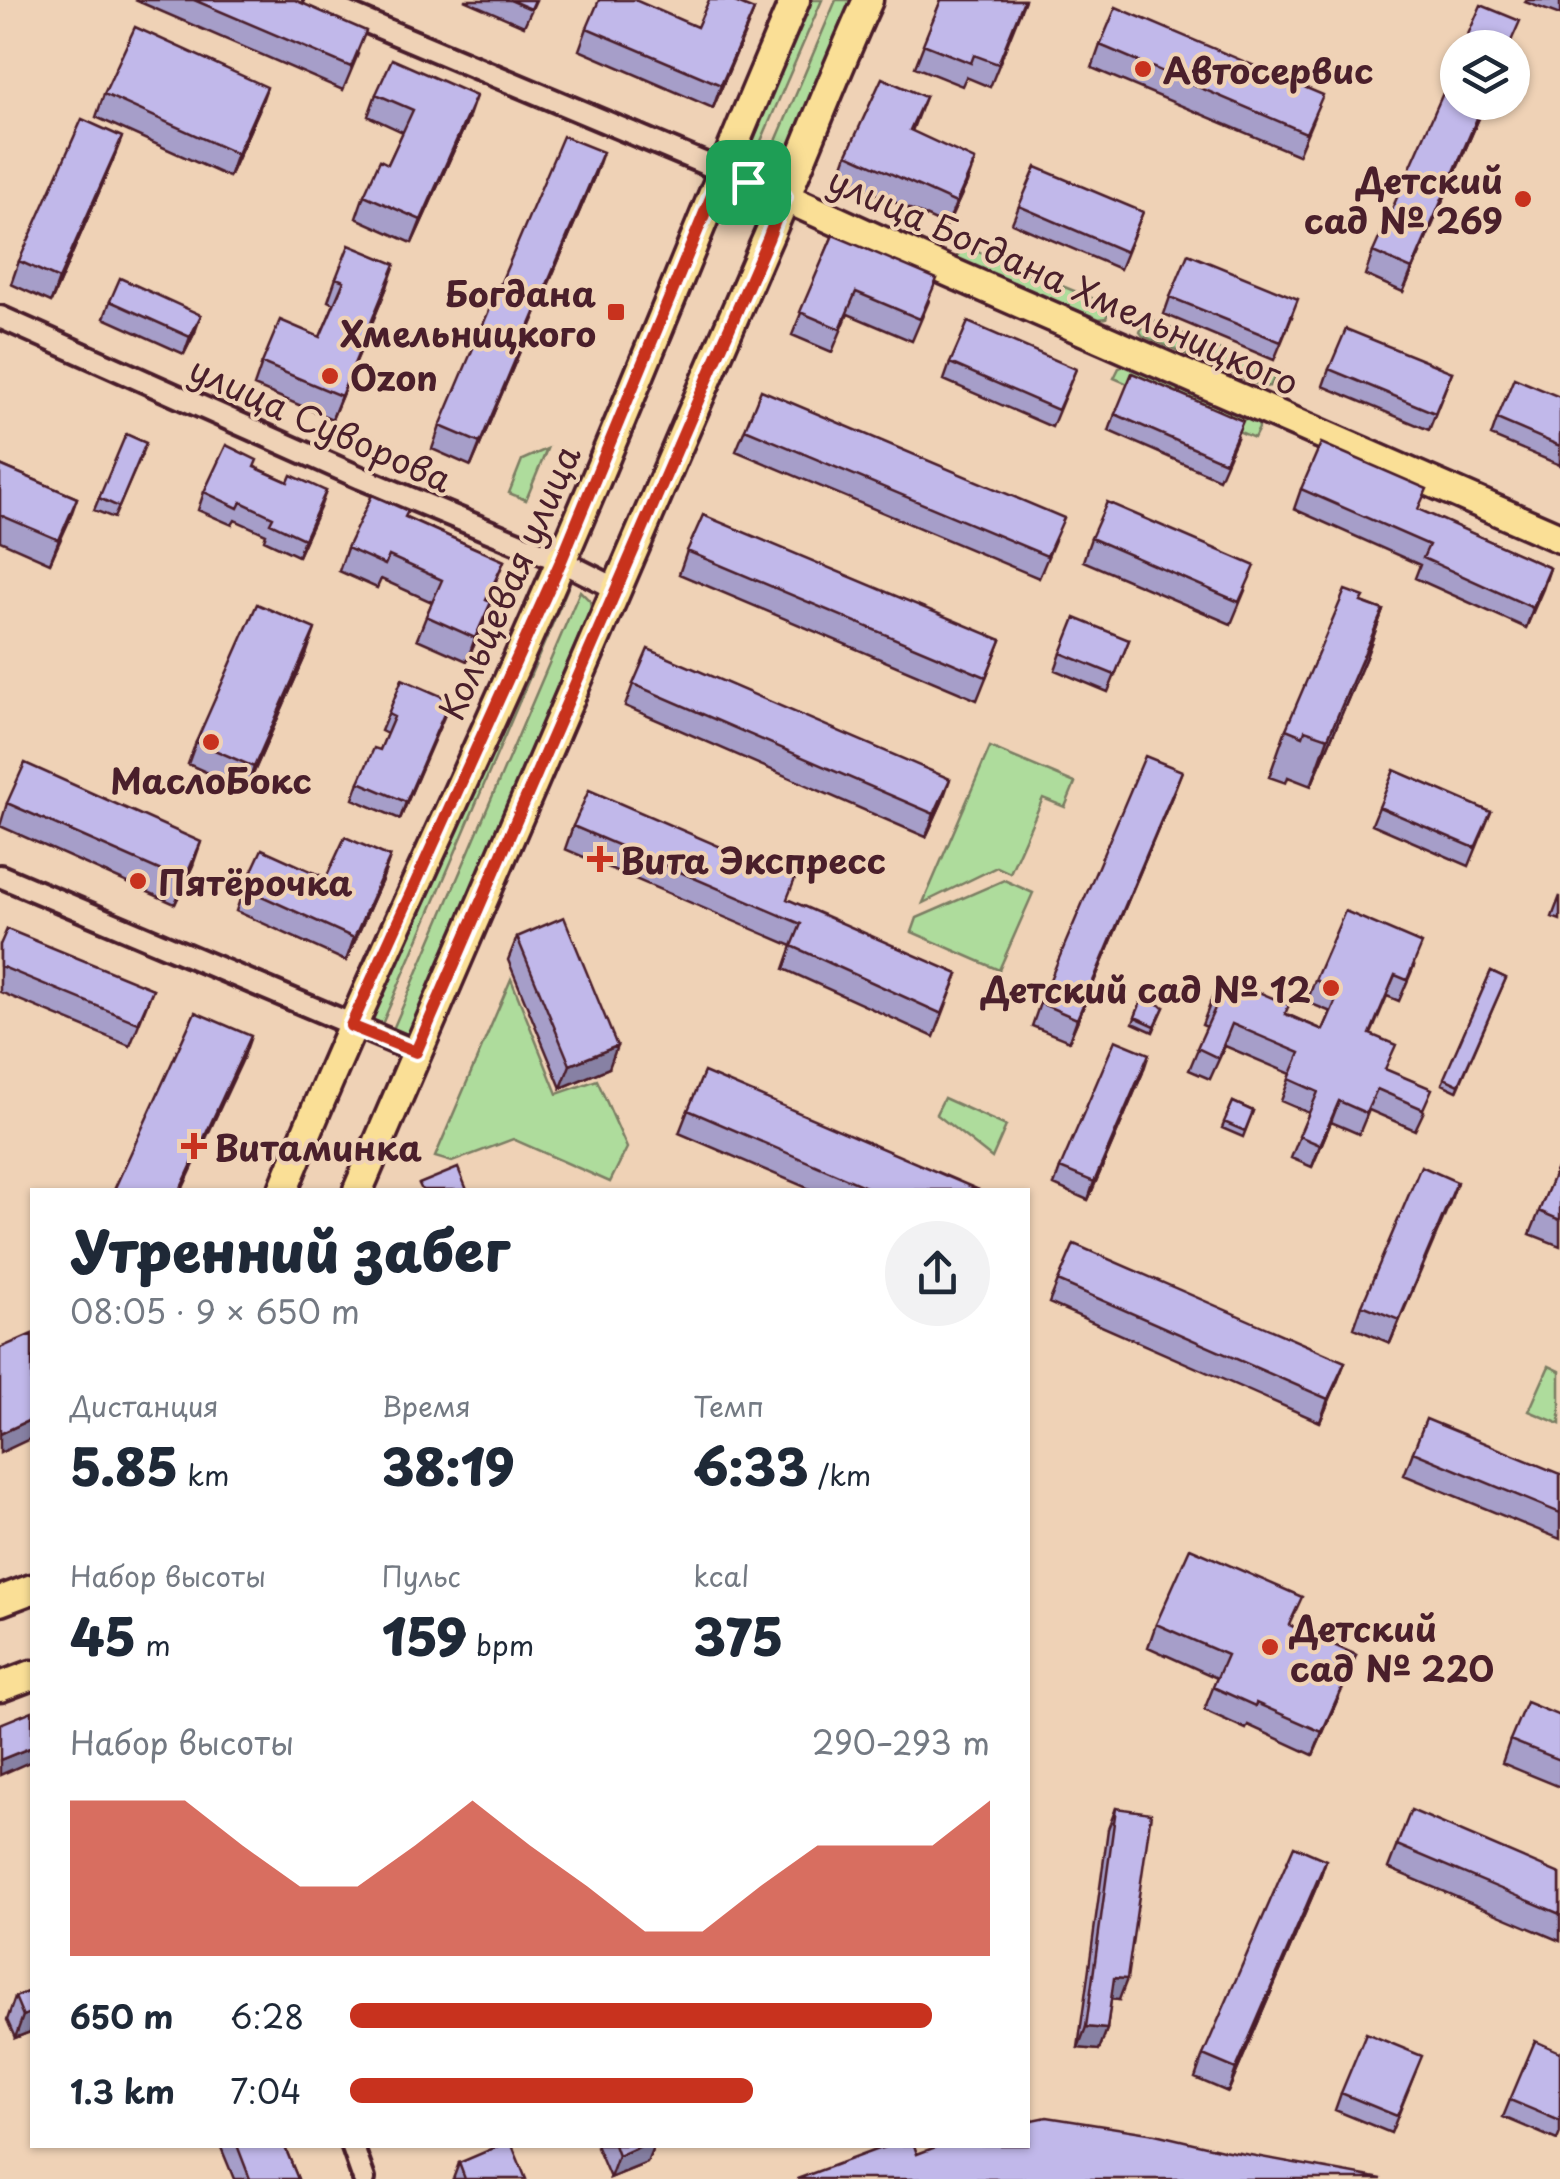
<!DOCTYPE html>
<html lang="ru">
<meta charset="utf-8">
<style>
:root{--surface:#fff;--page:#f2f2f3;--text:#1f2937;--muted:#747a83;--accent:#c8321e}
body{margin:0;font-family:"Playpen Sans",sans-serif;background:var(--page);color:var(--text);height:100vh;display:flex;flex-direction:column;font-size:38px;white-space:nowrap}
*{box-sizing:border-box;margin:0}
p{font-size:32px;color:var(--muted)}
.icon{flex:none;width:55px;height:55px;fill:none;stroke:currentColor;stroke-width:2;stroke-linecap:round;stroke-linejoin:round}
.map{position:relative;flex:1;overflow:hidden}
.drawer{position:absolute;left:30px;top:1188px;width:1000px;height:960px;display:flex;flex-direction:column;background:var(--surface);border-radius:0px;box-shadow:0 2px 8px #0004}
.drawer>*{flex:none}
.tools{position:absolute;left:1440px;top:30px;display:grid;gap:20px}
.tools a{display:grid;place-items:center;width:90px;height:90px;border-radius:50%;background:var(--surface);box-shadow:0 2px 8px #0004;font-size:50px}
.pin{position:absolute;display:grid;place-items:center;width:85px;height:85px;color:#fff;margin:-42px;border-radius:20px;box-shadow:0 5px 15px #0006}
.round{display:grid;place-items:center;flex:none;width:105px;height:105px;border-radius:52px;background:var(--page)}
.summary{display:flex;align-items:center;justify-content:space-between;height:170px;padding:0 40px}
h1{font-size:55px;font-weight:800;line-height:75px}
.figures{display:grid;grid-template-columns:repeat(3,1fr);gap:15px;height:170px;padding:10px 40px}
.figures div{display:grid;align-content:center}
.figures b{font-size:50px;font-weight:800}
.figures small{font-size:28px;font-weight:400}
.figures p{font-size:28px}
.chart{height:280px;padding:20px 40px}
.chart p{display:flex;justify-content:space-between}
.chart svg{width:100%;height:180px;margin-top:10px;fill:var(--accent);opacity:.7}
ul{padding:0 40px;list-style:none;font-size:32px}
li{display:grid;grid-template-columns:160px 120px 1fr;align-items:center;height:75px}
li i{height:25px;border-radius:12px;background:var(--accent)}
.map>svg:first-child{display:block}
.green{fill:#aedc9c;stroke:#7c7e64;stroke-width:2.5}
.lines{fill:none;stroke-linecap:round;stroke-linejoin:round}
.minor-casing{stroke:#4a1f2b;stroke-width:28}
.major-casing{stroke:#4a1f2b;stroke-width:35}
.minor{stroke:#efd2b6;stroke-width:20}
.major{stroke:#fadf96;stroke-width:28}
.wall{fill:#a69ec9;stroke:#4a1f2b;stroke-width:2.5}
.shaded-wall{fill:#8781a4;stroke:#4a1f2b;stroke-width:2.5}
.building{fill:#c1b8ea;stroke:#4a1f2b;stroke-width:2.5}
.route-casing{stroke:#fff;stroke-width:20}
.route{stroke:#c8321e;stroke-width:12}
.poi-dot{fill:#c8321e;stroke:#efd2b6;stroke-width:4}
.labels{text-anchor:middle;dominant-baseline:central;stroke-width:8;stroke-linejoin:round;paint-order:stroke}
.poi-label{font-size:35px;font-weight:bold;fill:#4a1f2b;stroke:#efd2b6;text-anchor:start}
.street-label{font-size:35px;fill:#4a1f2b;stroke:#efd2b6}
</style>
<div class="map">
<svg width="1560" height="2179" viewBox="0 0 1560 2179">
<rect width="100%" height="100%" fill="#efd2b6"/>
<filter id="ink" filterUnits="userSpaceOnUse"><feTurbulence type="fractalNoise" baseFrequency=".01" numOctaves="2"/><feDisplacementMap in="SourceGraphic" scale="20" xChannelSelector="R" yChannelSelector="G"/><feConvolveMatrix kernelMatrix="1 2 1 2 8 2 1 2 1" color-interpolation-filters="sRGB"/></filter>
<g filter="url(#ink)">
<path class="green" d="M806,0h16l-70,162 -13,-5z
M836,0h18l-73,173 -16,-6z
M962,245l149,61 -5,12 -7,1 -140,-58 -2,-4z
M1146,318l130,56 -6,12 -6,1 -121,-51 -3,-4z
M1126,365l132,58 1,5 -5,10 -140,-60 5,-10z
M547,449l-21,51 -17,-7 13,-33z
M563,585h6l-189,444 -7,-8v-8z
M580,591l10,10 1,7 -178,416 -4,9 -9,4 -9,-3z
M990,747l85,36 -10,24 -22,-9 -33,75 -13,-6 -74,36z
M1004,880l29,13 -34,77 -87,-38 5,-14z
M511,979l46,115 40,-14 30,68 -17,34 -97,-43 -61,23 -17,-5z
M944,1098l62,28 -14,32 -56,-44z
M1549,1366l11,5v53l-31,-13z"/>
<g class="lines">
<defs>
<path id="minor" d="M315,0l469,197
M0,317l361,161 200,83 54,27
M0,876l417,176
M352,2145l12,34"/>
<path id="major" d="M784,197l161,73 615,268
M283,1190c86,-213 188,-419 279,-631 80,-185 153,-374 233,-559
M358,1190c135,-313 268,-627 404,-939 37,-83 68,-168 106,-251
M0,1601l32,-12
M0,1687l32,-12"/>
</defs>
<use href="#minor" class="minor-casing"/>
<use href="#major" class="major-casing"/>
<use href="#minor" class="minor"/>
<use href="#major" class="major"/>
</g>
<path class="wall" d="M135,0h160l63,54 -15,36z
M464,0h72l-12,26z
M941,0h84l-35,87 -24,-10 -4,9 -47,-19z
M1526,0h34v15l-35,-13z
M754,10l-41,98 -134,-58 8,-22 110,-1z
M1100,45l214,72 -16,38 -206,-87z
M104,94l155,16 -30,67 -133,-60z
M376,94l92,25 -56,124 -56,-25 8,-23 24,-31 15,-32 -35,-16z
M925,97l-13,34 55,52 -20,43 -108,-49 8,-23z
M1486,102l-83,190 -38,-17 8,-23z
M113,160l-62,142 -40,-18 8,-23z
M595,175l-124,291 -39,-17 8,-23z
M1019,206l124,6 -23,57 -108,-46z
M833,235l96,66 -17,40 -64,-27 -16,38 -40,-17z
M336,278l51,9 -55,132 -78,-33 8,-23 58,-26 14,-33 -6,-3z
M1170,297l122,20 -18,43 -110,-46z
M110,301l85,31 -11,22 -80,-36z
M950,363l126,6 -24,58 -108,-47z
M1329,369l123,3 -23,58 -106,-44z
M1560,397v68l-69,-29 6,-17z
M1115,414l122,24 -18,41 -110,-48z
M745,429l310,111 -16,38 -303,-127z
M142,454l-28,64 -20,-8 5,-12z
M0,465l77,33 -27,65 -50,-22z
M255,467l33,15 38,9 -28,65 -34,-16 2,-6 -31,-14 -3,5 -34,-15 6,-18z
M1301,489l118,21 131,58 -24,60 -111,-50 5,-13 -126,-56z
M406,517l98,44 -16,40 -5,24 -16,36 -50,-22 15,-37 -51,-23 -4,9 -38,-17 8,-23z
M1091,538l155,50 -15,36 -148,-63z
M687,551l314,89 -24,60 -298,-126z
M1362,602l21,8 -17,47 -55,129 -23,-9 -2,6 -17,-6 17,-48z
M1129,640l-21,52 -53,-22 6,-17z
M307,652l-61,138 -58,-26 8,-22z
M633,684l309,118 -16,35 -301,-131z
M450,700l-50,119 -47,-20 6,-17 21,-32 7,-16 -6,-3 7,-17z
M1173,794l-104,247 -37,-15 8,-23z
M7,803l186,62 -18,39 -175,-78z
M1379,807l112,5 -22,54 -97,-42z
M573,826l385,148 -24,63 -150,-68 8,-23 -227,-97z
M390,857l-8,23 -36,81 -110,-50 8,-23 82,-10z
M1560,896v24l-8,-3z
M517,937l92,131 -48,20 -53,-128z
M0,945l153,44 -23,57 -130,-54z
M1414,966l-15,35 -12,-5 -16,38 15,35 38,42 -9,19 -46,-20 -10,24 -28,-12 -19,45 -21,-9 18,-45 -28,-12 10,-27 -66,-28 -15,33 -21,-9 18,-43 -5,-2 16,-41 105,46 8,-18 -24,-10 8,-22z
M1491,971l15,7 -49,113 -15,-7z
M1143,997l21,10 -11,25 -20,-9z
M1143,1072l-55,128 -34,-15 6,-17z
M1233,1102l20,9 -10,26 -21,-9z
M688,1110l291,80h-167l-133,-57z
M1560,1161v85l-30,-12z
M1457,1182l-67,161 -36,-15 8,-23z
M1058,1281l287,81 -25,60 -271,-119z
M1413,1452l147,22v65l-156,-64z
M1156,1624l135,2 65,29 -9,23 -34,77 -65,-30 -2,4 -42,-19 13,-32 -69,-31z
M1560,1716v71l-58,-24 8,-23z
M1116,1808l3,192 -8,-1 -4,30 -8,21 -21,-2 30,-219z
M1397,1845l163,29v67l-172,-73z
M1326,1860l-8,23 -90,209 -33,-14 8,-23z
M32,1990v47l-2,-5 -15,6 -8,-18 8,-23z
M1560,2052v81l-3,7 -54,-23 7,-17z
M1415,2073l-24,60 -56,-23 6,-17z
M220,2145h64l14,34h-64z
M596,2145h58l-7,18 -37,15z
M459,2163l67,16h-73z"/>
<path class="shaded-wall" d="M754,10l-9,23 -32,75 8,-23z
M267,87l-8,23 -30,67 8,-23z
M476,96l-8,23 -56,124 9,-23z
M1484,102h2l-83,190 9,-23z
M122,137l-9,23 -62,142 8,-23z
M603,152l-8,23 -124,291 9,-23z
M975,160l-8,23 -20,43 9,-23z
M395,264l-8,23 -55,132 9,-23z
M201,315l-6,17 -11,22 6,-17z
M326,491l-6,17 -22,48 6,-17z
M77,498l-8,23 -19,42 9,-23z
M1550,568l-7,21 -17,39 7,-20z
M491,602l-8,23 -16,36 8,-23z
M1383,610l-17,47 -55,129 17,-48z
M315,629l-8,23 -61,138 8,-23z
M450,700l-6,17 -44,102 6,-17z
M1182,771l-9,23 -104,247 8,-22z
M950,779l-8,23 -16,35 8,-23z
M201,842l-8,23 -18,39 9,-23z
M390,857l-8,23 -36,81 8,-23z
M251,1036l-8,23 -61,131h-2z
M617,1046l-8,22 -48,20 9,-23z
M1149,1054l-6,18 -55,128 6,-18z
M1339,1101l-8,21 -19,45 8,-22z
M1457,1182l-8,23 -59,138 9,-23z
M1345,1362l-9,23 -16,37 8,-23z
M32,1419v19l-32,15v-19z
M1356,1655l-9,23 -34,77 9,-23z
M32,1747v14l-32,14v-15z
M1326,1860l-8,23 -90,209 8,-23z
M1114,1978l13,1 -8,21 -13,-1z
M32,2012v14l-2,6 -15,6 8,-22z
M1086,2027l21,2 -8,21 -21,-2z
M643,2145h11l-7,18 -37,15 8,-22z"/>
<path class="building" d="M194,0h101l71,31 -15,36z
M510,0h25l-4,9z
M599,0h36l62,27 12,-27h21l24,10 -33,75 -134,-57z
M941,0h83l-26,64 -24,-9 -3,8 -48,-19z
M1481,5l39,16 -12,27h-46z
M1116,7l207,88 -17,38 -206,-88z
M135,27l132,60 -30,67 -133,-60z
M392,59l84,37 -55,124 -57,-25 16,-35 8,4 25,-54 -37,-16z
M1458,59v43h26l-72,167 -39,-17z
M882,78l43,19 -15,33 65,30 -19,43 -109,-49z
M82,119l40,18 -63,142 -40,-18z
M563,136l40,16 -123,291 -40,-17z
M1036,167l107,45 -17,40 -107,-46z
M833,235l104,44 -17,40 -64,-27 -16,37 -40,-17z
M349,245l46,19 -54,132 -79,-33 18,-43 40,17 24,-56 -8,-3z
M1188,254l110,45 -17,43 -111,-45z
M120,278l81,37 -11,22 -80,-36z
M968,322l108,47 -18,41 -108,-47z
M1346,329l106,43 -17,41 -106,-44z
M1132,373l111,48 -18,41 -110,-48z
M1514,378l46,19v49l-63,-27z
M761,390l303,128 -17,38 -302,-127z
M126,434l20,9 -27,64 -20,-9z
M1321,443l106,46 -9,20 132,59 -17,40 -110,-50 6,-13 -128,-56z
M226,445l31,15 -3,7 34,15 3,-7 35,16 -22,48 -34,-16 3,-6 -32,-15 -3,6 -34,-16z
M0,465l77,33 -18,42 -59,-25z
M372,495l36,16 -3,6 99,44 -18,39 5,2 -16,36 -49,-22 16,-36 -53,-24 -4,9 -38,-17z
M1107,502l148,64 -16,36 -148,-64z
M703,515l298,125 -15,37 -299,-126z
M1345,590l19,7 -3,5 22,8 -55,128 -23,-8 -2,6 -17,-7z
M257,604l58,25 -61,138 -58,-25z
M1075,618l54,22 -14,35 -54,-22z
M648,649l302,130 -16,35 -301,-130z
M402,679l48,21 -44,102 -47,-20 15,-34 6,2 14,-33 -6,-3z
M1145,756l37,15 -105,248 -37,-16z
M25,763l176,79 -17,39 -177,-78z
M1394,770l97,42 -16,36 -96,-41z
M589,790l206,89 -8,20 171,75 -16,40 -150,-68 9,-22 -228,-98z
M345,837l45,20 -36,81 -110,-50 18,-39 64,29z
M1345,911l77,33 -15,36 -12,-5 -25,59 26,11 -11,24 47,20 -9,20 -46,-20 -11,24 -27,-12 -19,44 -21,-9 19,-44 -29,-13 11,-26 -68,-29 -14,34 -21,-10 19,-42 -6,-3 8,-19 11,5 4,-8 56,24 -4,9 38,16 17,-39 -25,-11z
M564,917l53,129 -47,19 -53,-128z
M7,929l146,60 -15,34 -138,-57v-21z
M1491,971l15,7 -47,107 -15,-7z
M1143,997l21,10 -9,19 -20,-9z
M195,1012l56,24 -71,154h-66z
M1115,1040l34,14 -55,128 -34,-14z
M704,1072l275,118h-106l-185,-80z
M1233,1102l20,9 -8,20 -21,-9z
M1560,1161v59l-21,-9z
M1421,1166l36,16 -58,138 -37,-15z
M458,1168l9,22h-45l-3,-6z
M1074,1244l271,118 -17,37 -270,-118z
M32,1334v85l-32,15v-86z
M1426,1419l134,55v39l-147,-61z
M1190,1548l112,49 -13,28 67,30 -34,77 -66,-29 -1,3 -42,-19 14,-32 -71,-31z
M1526,1702l34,14v44l-50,-20z
M32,1711v36l-32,13v-36z
M1116,1808l35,5 -24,166 -13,-1 -7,51 -21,-2z
M1411,1810l149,64v40l-163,-69z
M1294,1846l32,14 -90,209 -33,-14z
M32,1990v22l-9,4 -8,-19z
M1366,2033l56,23 -25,60 -56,-23z
M1535,2041l25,11v69l-50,-21z
M1047,2117l108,17 68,16 159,29h-585l81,-30 16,-4h20l3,9 24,-9h87v-24z
M237,2145h47l14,34h-48z
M501,2145h11l14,34h-61l-6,-16z
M614,2145h29l-25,11z"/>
</g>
<g class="lines" filter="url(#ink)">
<defs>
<path id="route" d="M722,171l62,26 -16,42 -352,813 -65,-26 210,-465z"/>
</defs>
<use href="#route" class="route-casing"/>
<use href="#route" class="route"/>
</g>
<g class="poi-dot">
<circle cx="1143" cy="69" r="10"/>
<circle cx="1523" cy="199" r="10"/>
<rect x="606" y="302" width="20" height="20" rx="5"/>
<circle cx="330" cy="376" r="10"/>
<circle cx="211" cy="742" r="10"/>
<path d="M595 844h10v10h10v10h-10v10h-10v-10h-10v-10h10z"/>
<circle cx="138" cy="881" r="10"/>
<circle cx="1331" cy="988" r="10"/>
<path d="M189 1131h10v10h10v10h-10v10h-10v-10h-10v-10h10z"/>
<circle cx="1270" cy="1647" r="10"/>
</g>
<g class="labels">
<g class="poi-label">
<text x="1163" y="69">Автосервис</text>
<text x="1503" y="179" text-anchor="end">Детский<tspan x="1503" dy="40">сад № 269</tspan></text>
<text x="596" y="292" text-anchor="end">Богдана<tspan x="596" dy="40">Хмельницкого</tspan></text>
<text x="350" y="376">Ozon</text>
<text x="211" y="779" text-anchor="middle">МаслоБокс</text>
<text x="620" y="859">Вита Экспресс</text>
<text x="158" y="881">Пятёрочка</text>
<text x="1311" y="988" text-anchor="end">Детский сад № 12</text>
<text x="214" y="1146">Витаминка</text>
<text x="1290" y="1627">Детский<tspan x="1290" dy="40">сад № 220</tspan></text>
</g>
<g class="street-label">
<text transform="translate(1064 280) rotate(24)">улица Богдана Хмельницкого</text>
<text transform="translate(321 423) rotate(24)">улица Суворова</text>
<text transform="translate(508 582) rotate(-66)">Кольцевая улица</text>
</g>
</g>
</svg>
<div class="tools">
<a><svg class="icon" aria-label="layers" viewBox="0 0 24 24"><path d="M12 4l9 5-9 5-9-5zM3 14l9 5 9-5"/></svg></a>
</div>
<div class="pin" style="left:748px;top:182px;background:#1e9e55"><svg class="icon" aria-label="arrive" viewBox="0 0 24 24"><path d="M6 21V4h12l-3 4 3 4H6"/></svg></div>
<section class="drawer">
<div class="summary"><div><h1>Утренний забег</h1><p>08:05 · 9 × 650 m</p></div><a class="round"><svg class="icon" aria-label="share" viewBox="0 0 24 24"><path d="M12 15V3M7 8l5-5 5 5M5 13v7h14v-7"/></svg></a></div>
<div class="figures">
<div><p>Дистанция</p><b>5.85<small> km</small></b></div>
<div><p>Время</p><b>38:19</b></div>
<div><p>Темп</p><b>6:33<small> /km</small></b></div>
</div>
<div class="figures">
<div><p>Набор высоты</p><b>45<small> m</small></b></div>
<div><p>Пульс</p><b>159<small> bpm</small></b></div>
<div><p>kcal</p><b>375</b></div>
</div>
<div class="chart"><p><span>Набор высоты</span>290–293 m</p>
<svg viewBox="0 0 160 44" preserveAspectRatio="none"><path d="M0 44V6L10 6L20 6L30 17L40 27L50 27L60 17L70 6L80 17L90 27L100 38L110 38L120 27L130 17L140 17L150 17L160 6V44z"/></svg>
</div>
<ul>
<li><b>650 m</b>6:28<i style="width:91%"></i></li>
<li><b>1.3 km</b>7:04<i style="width:63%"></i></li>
</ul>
</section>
</div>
